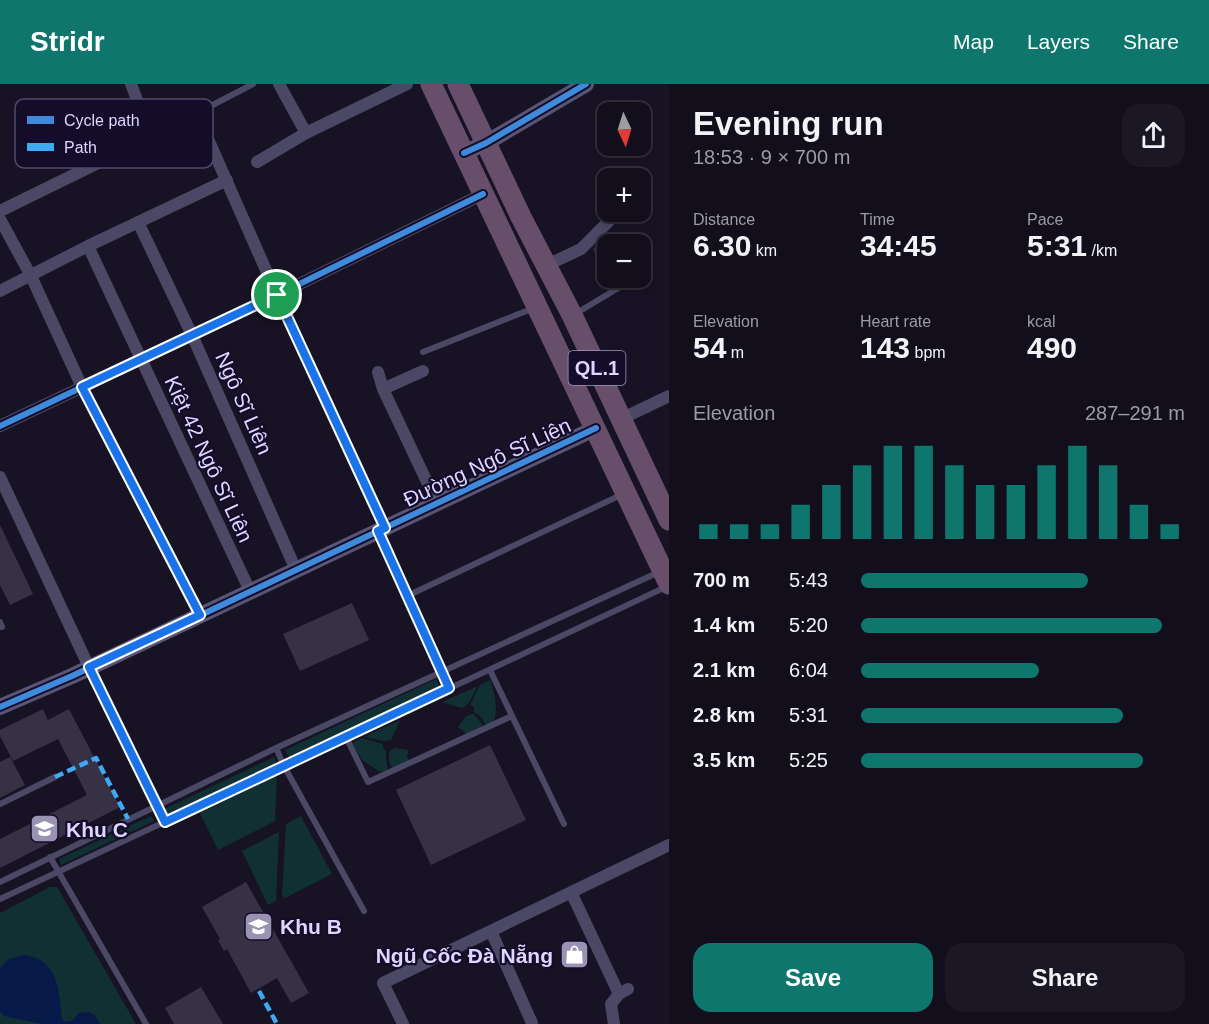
<!DOCTYPE html>
<meta charset="utf-8">
<style>
:root{--surface:#120e1b;--page:#1b1724;--text:#f1f3f6;--muted:#9c9ca3;--line:#312e3a;--accent:#0f766e}
body{margin:0;font-family:Helvetica,sans-serif;background:var(--page);color:var(--text);height:100vh;display:flex;flex-direction:column;font-size:22px;white-space:nowrap}
*{box-sizing:border-box;margin:0}
p{font-size:20px;color:var(--muted)}
.icon{flex:none;width:33px;height:33px;fill:none;stroke:currentColor;stroke-width:2;stroke-linecap:round;stroke-linejoin:round}
.map{position:relative;flex:1;overflow:hidden}
.panel{display:flex;flex-direction:column;background:var(--surface);width:540px}
.panel>*{flex:none}
.needle{width:39px;rotate:176deg}
.buttons{position:absolute;left:597px;top:18px;display:grid;gap:12px}
.buttons a{display:grid;place-items:center;width:54px;height:54px;border-radius:12px;background:var(--surface);box-shadow:0 3px 9px #0003,0 0 0 2px var(--line);font-size:30px}
.pin{position:absolute;display:grid;place-items:center;width:51px;height:51px;color:#fff;margin:-26px;border:3px solid #fff;border-radius:50%;box-shadow:0 2px 6px #0007}
.round{display:grid;place-items:center;flex:none;width:63px;height:63px;border-radius:18px;background:var(--page)}
.head{display:flex;align-items:center;justify-content:space-between;height:102px;padding:0 24px}
h1{font-size:33px;font-weight:700;line-height:45px}
.stats{display:grid;grid-template-columns:repeat(3,1fr);gap:9px;height:102px;padding:6px 24px}
.stats div{display:grid;align-content:center}
.stats b{font-size:30px;font-weight:700}
.stats small{font-size:16px;font-weight:400}
.stats p{font-size:16px}
.chart{height:168px;padding:12px 24px}
.chart p{display:flex;justify-content:space-between}
.chart svg{width:100%;height:108px;margin-top:6px;stroke:var(--accent);stroke-width:6}
.cta{display:flex;gap:12px;margin-top:auto;padding:12px 24px}
.cta a{flex:1;height:69px;border-radius:18px;background:var(--accent);color:#fff;font-size:24px;font-weight:700;line-height:69px;text-align:center}
.cta a+a{background:var(--page);color:var(--text)}
ul{padding:0 24px;list-style:none;font-size:20px}
li{display:grid;grid-template-columns:96px 72px 1fr;align-items:center;height:45px}
li i{height:15px;border-radius:8px;background:var(--accent)}
header{display:flex;align-items:center;gap:36px;box-sizing:border-box;height:84px;padding:0 30px;background:var(--accent);color:#fff}
header strong{font-size:28px}
nav{display:flex;gap:33px;margin-inline-start:auto;font-size:21px}
main{display:flex;flex:1;min-height:0}
.map>svg:first-child{display:block}
.green{fill:#113033}
.water{fill:#071948}
.building{fill:#373146}
.lines{fill:none;stroke-linecap:round;stroke-linejoin:round}
.lane{stroke:#4b4865;stroke-width:6}
.street{stroke:#4b4865;stroke-width:12}
.secondary{stroke:#595576;stroke-width:16}
.highway{stroke:#674f6b;stroke-width:21}
.quiet{stroke:#3fa9f5;stroke-width:4.5;stroke-dasharray:9 4.5;stroke-linecap:butt}
.cycleway-casing{stroke:#140d2a;stroke-width:10}
.cycleway{stroke:#408adc;stroke-width:6}
.route-casing{stroke:#fff;stroke-width:12}
.route{stroke:#1a73e8;stroke-width:8}
.labels{text-anchor:middle;dominant-baseline:central;stroke-width:4.5;stroke-linejoin:round;paint-order:stroke}
.shield{fill:#140d2a;stroke:#a19abf;stroke-width:1.5}
.shield-label{font-size:20px;font-weight:bold;fill:#ded6ff}
.street-label{font-size:21px;fill:#ded6ff;stroke:#140d2a}
.poi-label{font-size:21px;font-weight:bold;fill:#ded6ff;stroke:#140d2a;text-anchor:start}
.key{fill:#140d2a;stroke:#51496a;stroke-width:1.5}
.key-label{font-size:16px;fill:#ded6ff}
</style>
<header>
<strong>Stridr</strong>
<nav><a>Map</a><a>Layers</a><a>Share</a></nav>
</header>
<main>
<div class="map">
<svg width="669" height="940" viewBox="0 0 669 940">
<rect width="100%" height="100%" fill="#181324"/>
<path class="green" d="M436,595l4,7 -151,71 -4,-7z
M490,596c5,13 8,27 4,41l-7,5 -7,-10 -6,-4v-5l-4,-2 10,-20z
M478,602l-10,18 -6,4 -20,-6z
M473,630l7,7 3,6 -17,8 -2,-4 -6,-4 8,-11z
M400,636l-9,20 -7,1 -20,-4z
M362,654l21,6v4l3,3v8l2,11 -8,2 -18,-12 -10,-17z
M395,664l14,2 -2,6 2,5 -17,7 -3,-6v-10z
M274,673l3,7 -110,52 -3,-7z
M277,692l-2,45 -57,29 -18,-37z
M151,732l3,5 -93,44 -2,-6z
M301,732l31,58 -47,24 -3,-3 4,-71z
M279,748l-3,69 -8,4 -26,-54z
M50,803h7l79,137h-136v-111z"/>
<path class="water" d="M24,871c34,4 35,35 38,63l3,4 8,-2 6,-7 10,-1 6,3 5,9h-58l-38,-8 -4,-5v-43l9,-9z"/>
<path class="building" d="M608,153v39l-15,-27z
M0,441l33,69 -23,11 -10,-20z
M352,519l17,37 -69,31 -17,-37z
M43,625l5,11 21,-11 51,98 -120,61v-29l87,-44 -29,-56 -45,22 -13,-25v-6z
M490,661l36,75 -95,45 -35,-75z
M10,673l15,28 -25,13v-36z
M246,798l63,111 -18,10 -14,-25 -26,15 -24,-44 -3,2 -6,-11 2,-1 -18,-32z
M201,903l22,37h-49l-9,-16z"/>
<g class="lines">
<path class="lane" d="M151,53l102,-53
M575,230l55,-33
M423,268l111,-44
M379,449l70,155
M407,512l216,-102
M0,538l2,5
M90,585l75,153
M490,586l74,154
M346,653l22,45 144,-66
M276,664l8,18 80,145
M0,720l55,-27
M50,773l96,167
M0,798l276,-134 383,-176
M0,815l668,-313"/>
<path class="street" d="M279,0l27,49
M197,30l80,181 108,233
M257,78l49,-29 101,-49
M0,127l151,-74 -20,-53
M0,135l31,57 51,111 118,228
M138,138l54,113 104,235
M88,162l162,345
M547,181l34,-16 37,-37
M0,207l88,-45 139,-66
M378,288l5,17 54,114
M383,305l40,-18
M621,335l48,-23
M0,342l277,-131 206,-101
M0,393l89,190
M571,808l48,102
M491,847l41,92
M403,940l-20,-41 286,-138
M614,940l-3,-20 8,-10 9,-5"/>
<path class="secondary" d="M464,69l22,-10 100,-59
M0,623l72,-31 524,-248"/>
<path class="highway" d="M431,0l238,500
M458,0l63,133 51,98 97,205"/>
<path class="quiet" d="M55,693l41,-19 32,61
M259,907l18,33"/>
<defs>
<path id="cycleway" d="M464,69l22,-10 100,-59
M0,342l277,-131 206,-101
M0,623l72,-31 524,-248"/>
</defs>
<use href="#cycleway" class="cycleway-casing"/>
<use href="#cycleway" class="cycleway"/>
</g>
<g class="lines">
<defs>
<path id="route" d="M277,211l108,233 -7,3 71,157 -284,134 -76,-155 111,-52 -118,-228z"/>
</defs>
<use href="#route" class="route-casing"/>
<use href="#route" class="route"/>
</g>
<defs>
<symbol id="school-square" viewBox="-11 -11 22 22"><rect x="-9" y="-9" width="18" height="18" rx="4" fill="#9992b2" stroke="#140d2a"/><path d="M0-5L7-2L0 1L-7-2ZM-4 1L0 2.5L4 1V4Q0 6-4 4Z" fill="#fff"/></symbol>
<symbol id="shop-square" viewBox="-11 -11 22 22"><rect x="-9" y="-9" width="18" height="18" rx="4" fill="#9992b2" stroke="#140d2a"/><path d="M-5-2.5h2.3a2.7 3.5 0 0 1 5.4 0H5L5.5 6h-11ZM-1.5-2.5h3a1.5 2.3 0 0 0-3 0Z" fill="#fff"/></symbol>
</defs>
<g fill-rule="evenodd">
<use href="#school-square" x="28" y="728" width="33" height="33"/>
<use href="#school-square" x="242" y="826" width="33" height="33"/>
<use href="#shop-square" x="558" y="854" width="33" height="33"/>
</g>
<g class="labels">
<rect class="shield" x="568.5" y="267" width="57" height="34" rx="4.5"/>
<g class="shield-label">
<text x="597" y="284">QL.1</text>
</g>
<g class="street-label">
<text transform="translate(244 319) rotate(66)">Ngô Sĩ Liên</text>
<text transform="translate(209 375) rotate(65)">Kiệt 42 Ngô Sĩ Liên</text>
<text transform="translate(487 378) rotate(-25)">Đường Ngô Sĩ Liên</text>
</g>
<g class="poi-label">
<text x="66" y="745">Khu C</text>
<text x="280" y="842">Khu B</text>
<text x="553" y="871" text-anchor="end">Ngũ Cốc Đà Nẵng</text>
</g>
</g>
<rect x="15" y="15" width="198" height="69" rx="9" class="key"/>
<rect x="27" y="32" width="27" height="8" fill="#408adc"/>
<rect x="27" y="59" width="27" height="8" fill="#3fa9f5"/>
<g class="key-label">
<text x="64" y="42">Cycle path</text>
<text x="64" y="69">Path</text>
</g>
</svg>
<div class="buttons">
<a><svg class="needle" viewBox="-14 -14 28 28"><path d="M0-13l5 13h-10z" fill="#e53935"/><path d="M0 13l5-13h-10z" fill="#9c9ca3"/></svg></a>
<a>+</a>
<a>−</a>
</div>
<div class="pin" style="left:277px;top:211px;background:#1e9e55"><svg class="icon" aria-label="arrive" viewBox="0 0 24 24"><path d="M6 21V4h12l-3 4 3 4H6"/></svg></div>
</div>
<section class="panel">
<div class="head"><div><h1>Evening run</h1><p>18:53 · 9 × 700 m</p></div><a class="round"><svg class="icon" aria-label="share" viewBox="0 0 24 24"><path d="M12 15V3M7 8l5-5 5 5M5 13v7h14v-7"/></svg></a></div>
<div class="stats">
<div><p>Distance</p><b>6.30<small> km</small></b></div>
<div><p>Time</p><b>34:45</b></div>
<div><p>Pace</p><b>5:31<small> /km</small></b></div>
</div>
<div class="stats">
<div><p>Elevation</p><b>54<small> m</small></b></div>
<div><p>Heart rate</p><b>143<small> bpm</small></b></div>
<div><p>kcal</p><b>490</b></div>
</div>
<div class="chart"><p><span>Elevation</span>287–291 m</p>
<svg viewBox="0 0 160 44" preserveAspectRatio="none"><path d="M5 44V38M15 44V38M25 44V38M35 44V30M45 44V22M55 44V14M65 44V6M75 44V6M85 44V14M95 44V22M105 44V22M115 44V14M125 44V6M135 44V14M145 44V30M155 44V38"/></svg>
</div>
<ul>
<li><b>700 m</b>5:43<i style="width:70%"></i></li>
<li><b>1.4 km</b>5:20<i style="width:93%"></i></li>
<li><b>2.1 km</b>6:04<i style="width:55%"></i></li>
<li><b>2.8 km</b>5:31<i style="width:81%"></i></li>
<li><b>3.5 km</b>5:25<i style="width:87%"></i></li>
</ul>
<div class="cta"><a>Save</a><a>Share</a></div>
</section>
</main>
